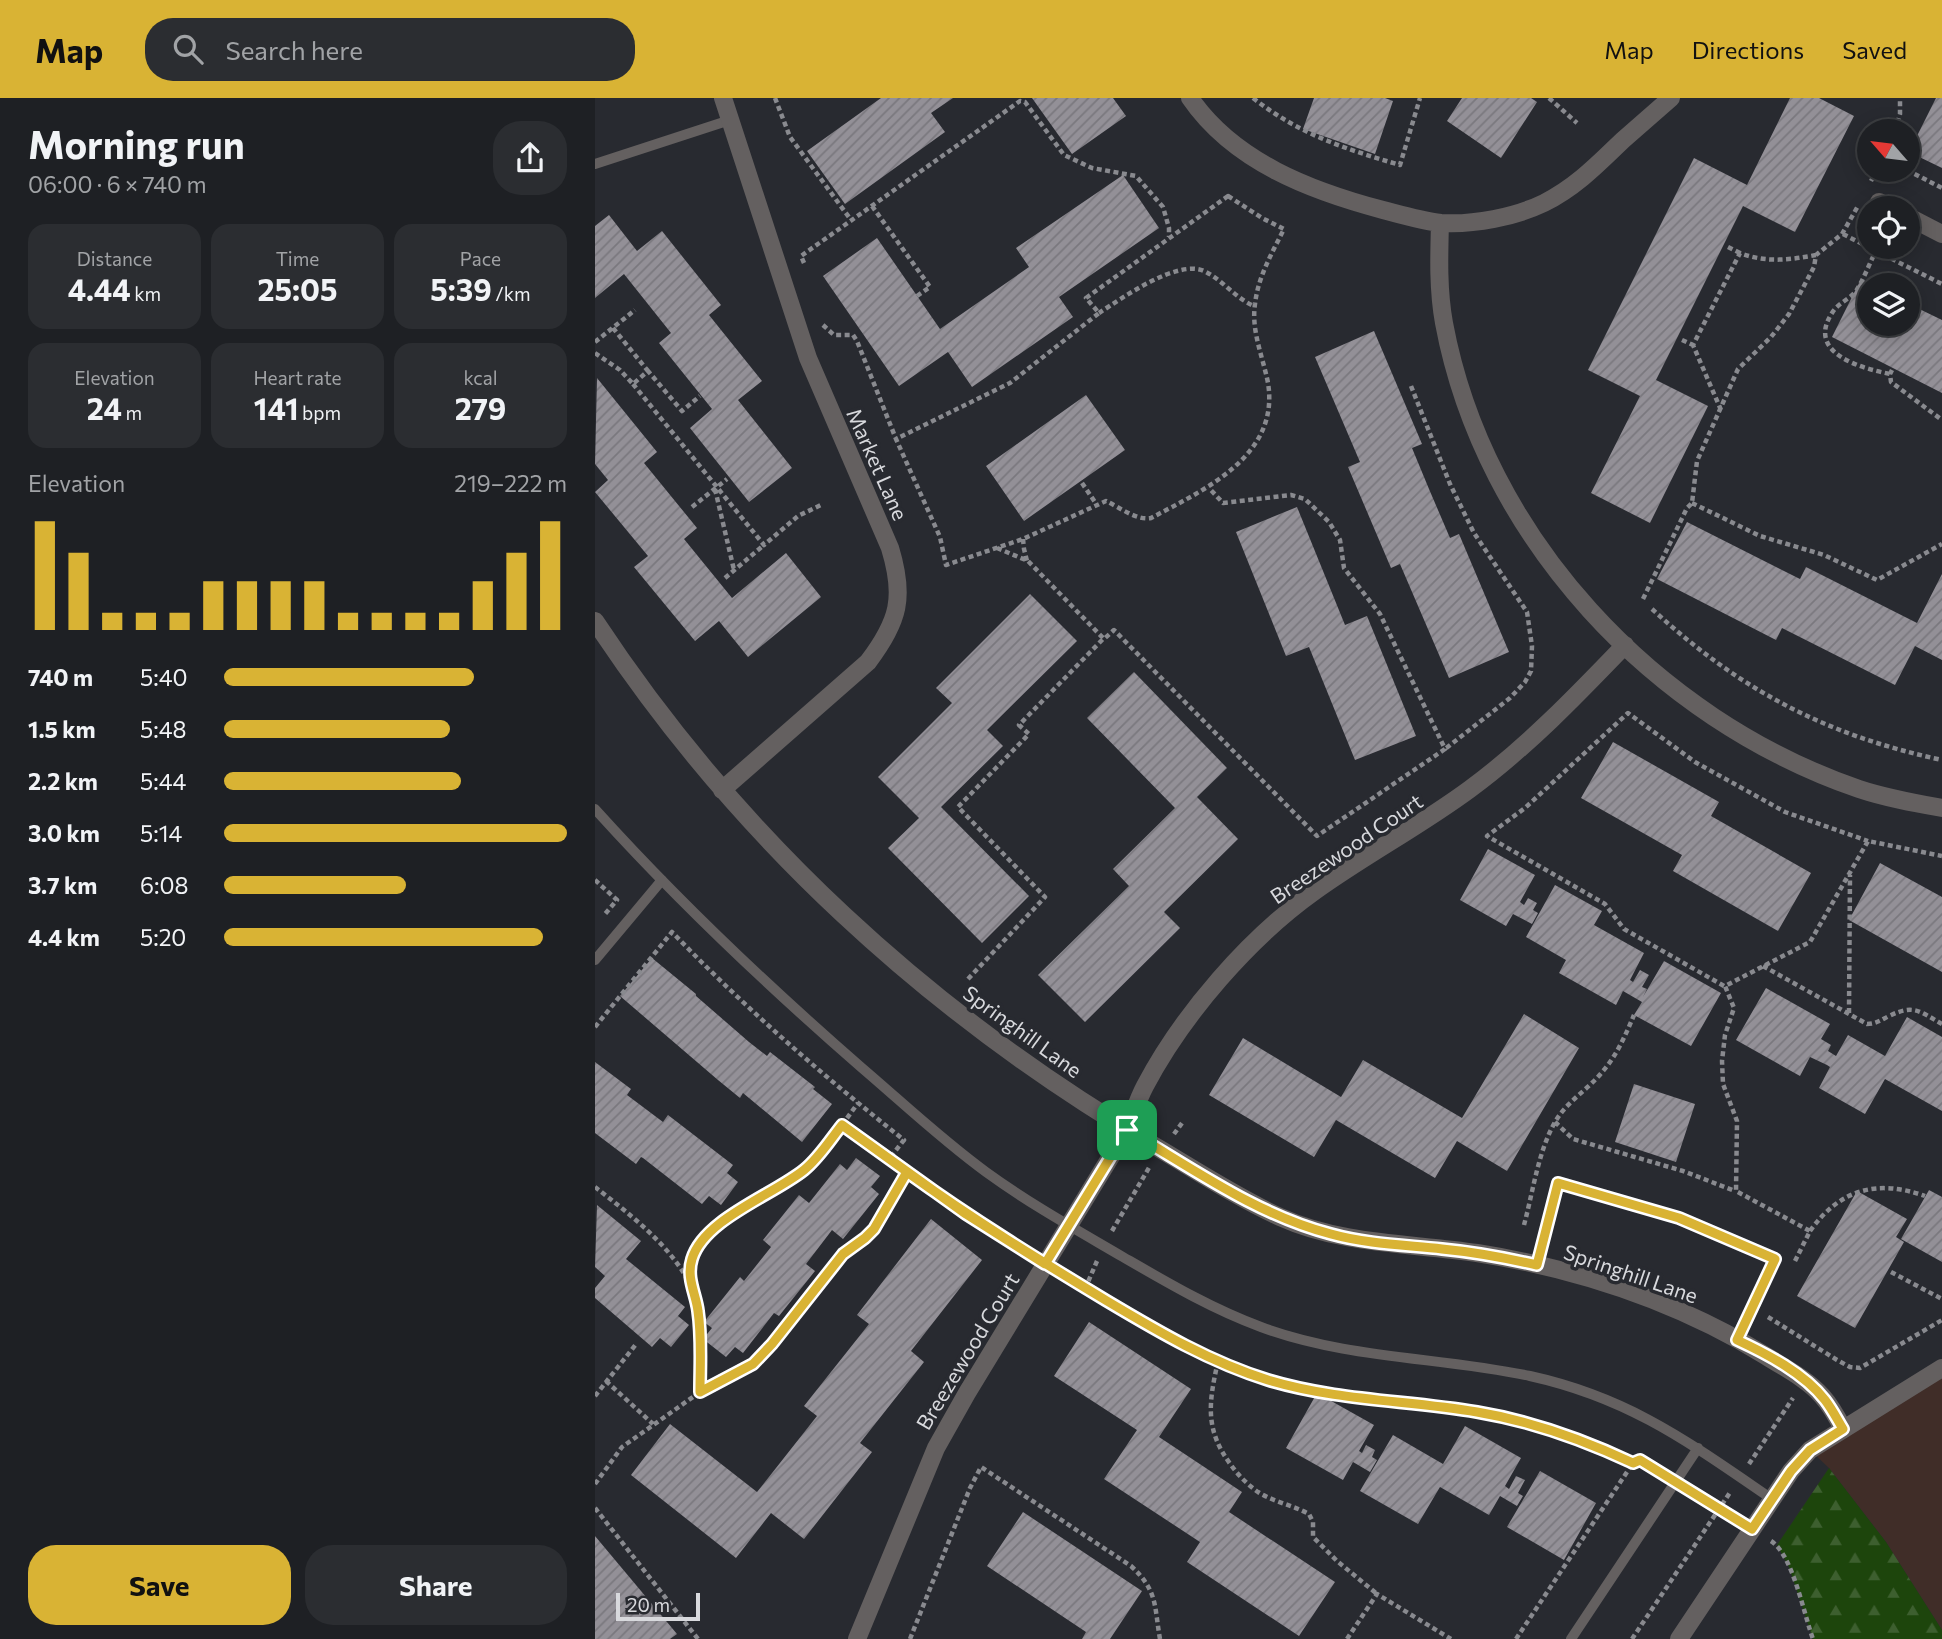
<!DOCTYPE html>
<meta charset="utf-8">
<style>
:root{--surface:#1e2024;--page:#2b2d31;--text:#f1f3f6;--muted:#a1a3a6;--line:#3c3e41;--accent:#d9b334}
body{margin:0;font-family:Commissioner,sans-serif;background:var(--page);color:var(--text);height:100vh;display:flex;flex-direction:column;font-size:26px;white-space:nowrap}
*{box-sizing:border-box;margin:0}
p{font-size:23px;color:var(--muted)}
.icon{flex:none;width:38px;height:38px;fill:none;stroke:currentColor;stroke-width:2;stroke-linecap:round;stroke-linejoin:round}
.map{position:relative;flex:1;overflow:hidden}
.panel{display:flex;flex-direction:column;background:var(--surface);width:595px}
.panel>*{flex:none}
.needle{width:46px;rotate:298deg}
.controls{position:absolute;left:1262px;top:21px;display:grid;gap:14px}
.controls a{display:grid;place-items:center;width:63px;height:63px;border-radius:50%;background:var(--surface);box-shadow:0 4px 18px #0003,0 0 0 2px var(--line);font-size:35px}
.scale{position:absolute;left:21px;bottom:18px;width:84px;box-sizing:border-box;padding-left:7px;border:4px solid #d8d9dd;border-top:0;font-size:19px;line-height:24px;white-space:nowrap;color:#d8d9dd;-webkit-text-stroke:5px #282a30;paint-order:stroke}
.pin{position:absolute;display:grid;place-items:center;width:60px;height:60px;color:#fff;margin:-30px;border-radius:14px;box-shadow:0 4px 10px #0006}
.round{display:grid;place-items:center;flex:none;width:74px;height:74px;border-radius:28px;background:var(--page)}
.head{display:flex;align-items:center;justify-content:space-between;height:119px;padding:0 28px}
h1{font-size:38px;font-weight:700;line-height:52px}
.metrics{display:grid;grid-template-columns:repeat(3,1fr);gap:10px;height:119px;padding:7px 28px}
.metrics div{display:grid;align-content:center;border-radius:18px;background:var(--page);text-align:center}
.metrics b{font-size:30px;font-weight:700}
.metrics small{font-size:19px;font-weight:400}
.metrics p{font-size:19px}
.chart{height:196px;padding:14px 28px}
.chart p{display:flex;justify-content:space-between}
.chart svg{width:100%;height:126px;margin-top:7px;stroke:var(--accent);stroke-width:6}
.action{display:flex;gap:14px;margin-top:auto;padding:14px 28px}
.action a{flex:1;height:80px;border-radius:28px;background:var(--accent);color:#111;font-size:28px;font-weight:700;line-height:80px;text-align:center}
.action a+a{background:var(--page);color:var(--text)}
ul{padding:0 28px;list-style:none;font-size:23px}
li{display:grid;grid-template-columns:112px 84px 1fr;align-items:center;height:52px}
li i{height:18px;border-radius:9px;background:var(--accent)}
header{display:flex;align-items:center;gap:42px;box-sizing:border-box;height:98px;padding:0 35px;background:var(--accent);color:#111}
header strong{font-size:33px}
nav{display:flex;gap:38px;margin-inline-start:auto;font-size:24px}
.search{width:490px;height:63px;background:var(--page);display:flex;align-items:center;gap:18px;box-sizing:border-box;padding:0 24px;border-radius:28px;color:var(--muted);font-size:26px}
main{display:flex;flex:1;min-height:0}
.map>svg:first-child{display:block}
.education{fill:#402d28}
.forest{fill:url(#forest-firs)}
.building{fill:url(#building-hatch)}
.lines{fill:none;stroke-linecap:round;stroke-linejoin:round}
.path{stroke:#898a8f;stroke-width:4.5;stroke-dasharray:5 3.5;stroke-linecap:butt}
.service{stroke:#646060;stroke-width:10}
.minor{stroke:#646060;stroke-width:18}
.tertiary{stroke:#646060;stroke-width:18}
.route-casing{stroke:#fff;stroke-width:14}
.route{stroke:#d9b334;stroke-width:9}
.labels{text-anchor:middle;dominant-baseline:central;stroke-width:7;stroke-linejoin:round;paint-order:stroke}
.street-label{font-size:21px;fill:#d8d9dd;stroke:#282a30}
</style>
<header>
<strong>Map</strong>
<div class="search"><svg class="icon" aria-label="search" viewBox="0 0 24 24"><circle cx="10" cy="10" r="6"/><path d="M15 15l6 6"/></svg>Search here</div>
<nav><a>Map</a><a>Directions</a><a>Saved</a></nav>
</header>
<main>
<section class="panel">
<div class="head"><div><h1>Morning run</h1><p>06:00 · 6 × 740 m</p></div><a class="round"><svg class="icon" aria-label="share" viewBox="0 0 24 24"><path d="M12 15V3M7 8l5-5 5 5M5 13v7h14v-7"/></svg></a></div>
<div class="metrics">
<div><p>Distance</p><b>4.44<small> km</small></b></div>
<div><p>Time</p><b>25:05</b></div>
<div><p>Pace</p><b>5:39<small> /km</small></b></div>
</div>
<div class="metrics">
<div><p>Elevation</p><b>24<small> m</small></b></div>
<div><p>Heart rate</p><b>141<small> bpm</small></b></div>
<div><p>kcal</p><b>279</b></div>
</div>
<div class="chart"><p><span>Elevation</span>219–222 m</p>
<svg viewBox="0 0 160 44" preserveAspectRatio="none"><path d="M5 44V6M15 44V17M25 44V38M35 44V38M45 44V38M55 44V27M65 44V27M75 44V27M85 44V27M95 44V38M105 44V38M115 44V38M125 44V38M135 44V27M145 44V17M155 44V6"/></svg>
</div>
<ul>
<li><b>740 m</b>5:40<i style="width:73%"></i></li>
<li><b>1.5 km</b>5:48<i style="width:66%"></i></li>
<li><b>2.2 km</b>5:44<i style="width:69%"></i></li>
<li><b>3.0 km</b>5:14<i style="width:100%"></i></li>
<li><b>3.7 km</b>6:08<i style="width:53%"></i></li>
<li><b>4.4 km</b>5:20<i style="width:93%"></i></li>
</ul>
<div class="action"><a>Save</a><a>Share</a></div>
</section>
<div class="map">
<svg width="1347" height="1541" viewBox="0 0 1347 1541">
<defs>
<pattern id="forest-firs" width="22" height="20" patternUnits="userSpaceOnUse" patternTransform="scale(1.75)"><rect width="22" height="20" fill="#1d450c"/><path d="M5 1l3.5 6h-7zM16 11l3.5 6h-7z" fill="#3d5f2f"/></pattern>
<pattern id="building-hatch" width="6" height="6" patternUnits="userSpaceOnUse" patternTransform="scale(1.75)"><rect width="6" height="6" fill="#939097"/><path d="M-1 1l2-2M0 6l6-6M5 7l2-2" fill="none" stroke="#7a787e"/></pattern>
</defs>
<rect width="100%" height="100%" fill="#282a30"/>
<path class="education" d="M1347,1270v262l-56,-88 -57,-74 -19,-18z"/>
<path class="forest" d="M1234,1370l57,74 56,88v9h-129l-24,-72 -12,-22z"/>
<path class="building" d="M286,0h72l-22,15 14,19 -100,72 -38,-53z
M437,0h81l13,18 -54,38z
M719,0h71l8,3 -18,53 -72,-25z
M867,0h69l6,4 -36,56 -54,-37z
M1195,0h29l35,18 -59,116 -52,-26 -87,174 52,26 -58,117 -59,-30 49,-97 -52,-26 106,-212 53,27z
M1341,0h6v70l-33,-16z
M528,77l36,53 -100,69 14,20 -101,70 -24,-35 -49,34 -76,-110 54,-38 63,91 89,-62 -13,-19z
M14,117l28,36 25,-20 59,74 -12,10 53,66 -24,19 54,68 -43,34 -59,-74 22,-19 -53,-66 12,-10 -47,-59 -29,24v-72z
M1266,181l12,6h-4v39h38v-21l35,17v73l-110,-56z
M779,233l48,113 -10,4 17,41 21,49 9,-4 50,118 -60,26 -49,-114 -9,4 -43,-101 12,-5 -45,-105z
M2,280l60,74 -13,11 53,65 -13,11 48,59 54,-45 35,44 -73,60 -29,-36 -24,20 -61,-74 14,-11 -53,-64 13,-12 -13,-16z
M491,297l39,55 -101,71 -38,-55z
M702,409l48,118 22,-9 49,120 -61,24 -46,-113 -23,9 -50,-124z
M1092,424l113,57 6,-12 111,56 25,-49v86l-27,-14 -20,39 -113,-57 -6,12 -119,-61z
M435,496l47,47 -90,89 16,16 -62,61 88,89 -47,47 -94,-95 31,-30 -41,-41 74,-74 -16,-15z
M539,574l93,96 -30,29 41,42 -74,73 16,16 -95,94 -47,-47 91,-89 -16,-17 62,-61 -88,-90z
M1018,644l106,60 -8,14 100,57 -33,58 -105,-60 9,-16 -101,-57z
M893,751l47,26 -15,27 4,3 4,-7 9,5 -4,7 5,3 -6,11 -19,-10 -7,12 -46,-26z
M1285,765l62,34v75l-93,-52z
M960,787l47,26 -8,14 50,28 -14,27 3,2 7,-12 9,5 -7,12 5,2 -4,8 21,-36 57,32 -30,53 -57,-31 8,-13 -19,-11 -7,14 -57,-32 7,-13 -40,-23z
M57,860l44,36v2l53,46 18,14 3,-4 45,35 -2,2 19,15 -30,38 -59,-49 -3,5 -22,-18 -98,-84z
M1171,890l64,36 -9,15 10,6 -3,6 8,5 12,-21 37,21 22,-39 35,20v74l-57,-32 -20,35 -46,-26 11,-21 -3,-2 -17,-8 -10,19 -64,-36z
M929,916l55,34 -72,123 -50,-30 -22,37 -99,-58 -22,37 -105,-62 34,-57 98,59 22,-37 99,58z
M0,964l36,27 -4,6 36,27 5,-7 65,50 -6,8 11,9 -17,23 -12,-9 -7,8 -59,-46 -2,-1 -5,7 -41,-31z
M1039,986l61,20 -19,58 -61,-20z
M261,1060l24,18 -9,11 8,7 -36,45 -11,-9 -26,34 9,7 -36,45 -5,-3 -31,40 -8,-6 -9,10 -23,-18 9,-11 -8,-6 36,-45 4,4 27,-34 -8,-7 36,-45 10,8 31,-39 7,6z
M1334,1092l13,7v65l-41,-23z
M1262,1093l50,28 -11,18 8,5 -49,86 -58,-32z
M2,1107l44,36 -15,18 59,48 -7,9 11,9 -18,22 -11,-9 -8,9 -57,-49v-10l10,-12 -10,-9z
M336,1121l51,41 -71,91 13,11 -64,81 12,9 -68,87 -33,-26 -35,45 -105,-83 39,-51 87,68 60,-76 -13,-10 65,-82 -12,-9z
M494,1224l102,67 -32,48 83,55 -13,20 106,70 -36,54 -112,-74 13,-20 -96,-63 33,-49 -83,-54z
M722,1295l57,32 -15,26 3,2 4,-8 9,5 -3,7 5,3 -7,12 -17,-10 -10,18 -57,-32z
M870,1328l56,32 -16,28 4,3 7,-13 9,4 -7,13 5,3 -6,10 -17,-10 -11,19 -49,-28 -22,37 -58,-33 33,-56 50,29z
M945,1373l56,32 -32,57 -57,-33z
M428,1414l119,79 -32,48h-28l4,-7 -99,-66z
M0,1438l82,98 -7,5h-75z"/>
<g class="lines">
<path class="path" d="M180,0l15,39 61,83
M658,0c46,36 92,51 147,67l20,-67
M954,0l28,25
M1300,33l5,-17v-16
M1312,72l35,18
M1276,83l6,-11
M633,98l34,22 22,11c-12,24 -26,48 -29,75 -4,27 8,53 13,79 12,73 -64,107 -117,135 -14,3 -32,-11 -45,-17l-83,38 -77,26 -6,-28 -44,-98 114,-56 89,-70 -13,-15z
M277,108l58,81 -13,9
M1248,136l33,17c-7,13 -12,28 -20,40 -6,8 -18,12 -24,22 -26,40 28,55 58,61
M1133,149l12,6
M1281,153l66,33
M209,165l-3,-7 219,-155 5,1 39,53 28,13 44,8 27,31 6,21v9
M504,215c23,-15 78,-54 105,-42 19,9 31,27 50,35
M228,227l11,10h19l4,6 39,98
M18,230l35,43
M1087,242l11,5
M0,244l40,-32
M0,255l25,17 13,14 15,-13 34,40 18,-15
M1297,272l-2,4 1,8 51,38
M38,286l131,161 34,-29 25,-12
M816,288l39,98 24,49 53,79 5,34 -1,25 -6,11 -15,16 -65,51
M1126,312l-28,-65 47,-92c26,10 49,7 76,2
M487,385l15,22
M120,391l19,81
M1097,405l68,33 64,19 53,25 65,-36
M97,409l35,-28
M428,441l1,10 3,12
M402,450l31,13 76,78 10,-9 203,206 128,-87 -65,-135 -36,-46 -4,-28 -11,-18 -24,-23 -14,-4 -68,8 -14,-15
M130,480l39,-33
M1048,501l44,-91 5,-5 5,-42 41,-92 33,-32 18,-23 25,-47 2,-12 26,-21 16,-28
M1057,511c88,81 173,126 290,151
M0,782l22,20 -12,14
M1168,868l104,58c9,0 14,-4 22,-8 25,-12 30,-5 53,8
M373,881l77,-82 -87,-90 71,-73 -10,-9 84,-86
M1129,888l-100,-57 -19,-25 -118,-68 38,-28 103,-95 67,49 90,50 83,29
M1254,915l1,-138
M0,929l77,-95c72,75 150,143 232,208l-15,19
M960,1024l18,17 110,32 52,20
M247,1027l16,-22
M579,1036l8,-11
M312,1075l59,41 62,40
M0,1089c37,29 96,73 103,123 5,27 2,55 2,82l-78,55 -27,37
M929,1127c9,-33 14,-73 31,-103 12,-21 33,-32 48,-51 14,-16 23,-37 31,-56
M517,1133l38,-65
M1215,1133c30,-42 67,-52 115,-35
M1200,1163l15,-30 -74,-40 1,-70 -14,-37 -1,-23 3,-26 9,-27 -9,-22 85,-44 58,-101 74,15
M1296,1174l51,27
M468,1177c77,47 155,95 244,115 40,9 81,10 122,15 70,8 139,28 204,58l7,-3 20,12
M96,1187l1,-26 10,-17 13,-14 89,-58 38,-45 65,48 -33,56 -9,9 -22,15 -71,91 -19,20 -53,28
M490,1191l12,-28
M1173,1219l69,43 13,7 10,1 82,-48
M623,1263c-9,41 -14,68 13,104 7,10 17,20 27,27 16,10 34,13 51,22l4,8v15l24,24 40,33
M11,1283l47,43
M0,1298l42,-53
M1154,1366l44,-66
M1097,1393l42,27
M0,1410l103,131
M1176,1443c22,14 33,74 42,98
M315,1541l60,-151 11,-21 150,99c27,25 23,39 29,73
M752,1541l30,-45 74,45
M921,1541l117,-176
M1037,1541l99,-148"/>
<path class="service" d="M0,66l135,-44
M0,711c83,92 174,178 267,259 41,35 80,72 124,104 44,32 91,58 137,85 45,26 89,52 138,70 86,32 180,30 269,49 100,22 160,67 242,123
M0,862l67,-80
M942,1167l21,-82c77,19 145,43 217,76l-38,81
M976,1541l127,-191"/>
<path class="minor" d="M595,0c44,64 121,93 193,112 19,5 39,11 58,13 33,2 74,-6 103,-20 32,-16 54,-39 79,-63 16,-14 32,-28 48,-42
M1284,104l13,6
M1312,118l35,18
M845,125c-1,34 -2,67 4,100 40,215 211,396 415,466 27,9 55,14 83,19
M0,523c143,217 334,392 558,524 41,24 83,52 127,72 62,28 130,26 197,36 101,16 201,49 289,103 19,12 41,23 56,40 9,10 15,21 21,33
M127,692l146,-128c31,-41 37,-65 22,-114l-82,-190 -85,-260
M262,1541l79,-191 31,-55 160,-263c6,-15 11,-31 18,-44 38,-72 104,-148 170,-195 50,-36 105,-65 155,-102 57,-42 106,-93 155,-144"/>
<path class="tertiary" d="M1084,1541l112,-168 19,-21 132,-82"/>
</g>
<g class="lines">
<defs>
<path id="route" d="M532,1032l-82,134 -79,-50 -124,-89c-12,15 -23,33 -38,45 -31,25 -100,49 -112,89 -6,19 4,35 6,52 4,27 2,54 2,81l53,-28 19,-20 71,-90 22,-16 9,-9 33,-57c65,47 132,88 200,129 52,31 103,61 161,79 70,21 139,20 209,32 54,9 107,28 156,51l7,-3 112,69 39,-58 19,-21 33,-21c-6,-10 -11,-20 -18,-29 -21,-27 -58,-46 -88,-60l38,-81 -96,-41 -121,-35 -21,82c-31,-7 -63,-13 -95,-16 -37,-4 -75,-5 -111,-15 -74,-19 -139,-66 -204,-104"/>
</defs>
<use href="#route" class="route-casing"/>
<use href="#route" class="route"/>
</g>
<g class="labels">
<g class="street-label">
<text transform="translate(283 366) rotate(66)">Market Lane</text>
<text transform="translate(751 750) rotate(-34)">Breezewood Court</text>
<text transform="translate(428 933) rotate(36)">Springhill Lane</text>
<text transform="translate(1036 1175) rotate(19)">Springhill Lane</text>
<text transform="translate(372 1253) rotate(-59)">Breezewood Court</text>
</g>
</g>
</svg>
<div class="controls">
<a><svg class="needle" viewBox="-14 -14 28 28"><path d="M0-13l5 13h-10z" fill="#e53935"/><path d="M0 13l5-13h-10z" fill="#a1a3a6"/></svg></a>
<a><svg class="icon" aria-label="locate" viewBox="0 0 24 24"><circle cx="12" cy="12" r="6"/><path d="M12 2v4M12 18v4M2 12h4M18 12h4"/></svg></a>
<a><svg class="icon" aria-label="layers" viewBox="0 0 24 24"><path d="M12 4l9 5-9 5-9-5zM3 14l9 5 9-5"/></svg></a>
</div>
<div class="scale">20 m</div>
<div class="pin" style="left:532px;top:1032px;background:#1e9e55"><svg class="icon" aria-label="arrive" viewBox="0 0 24 24"><path d="M6 21V4h12l-3 4 3 4H6"/></svg></div>
</div>
</main>
